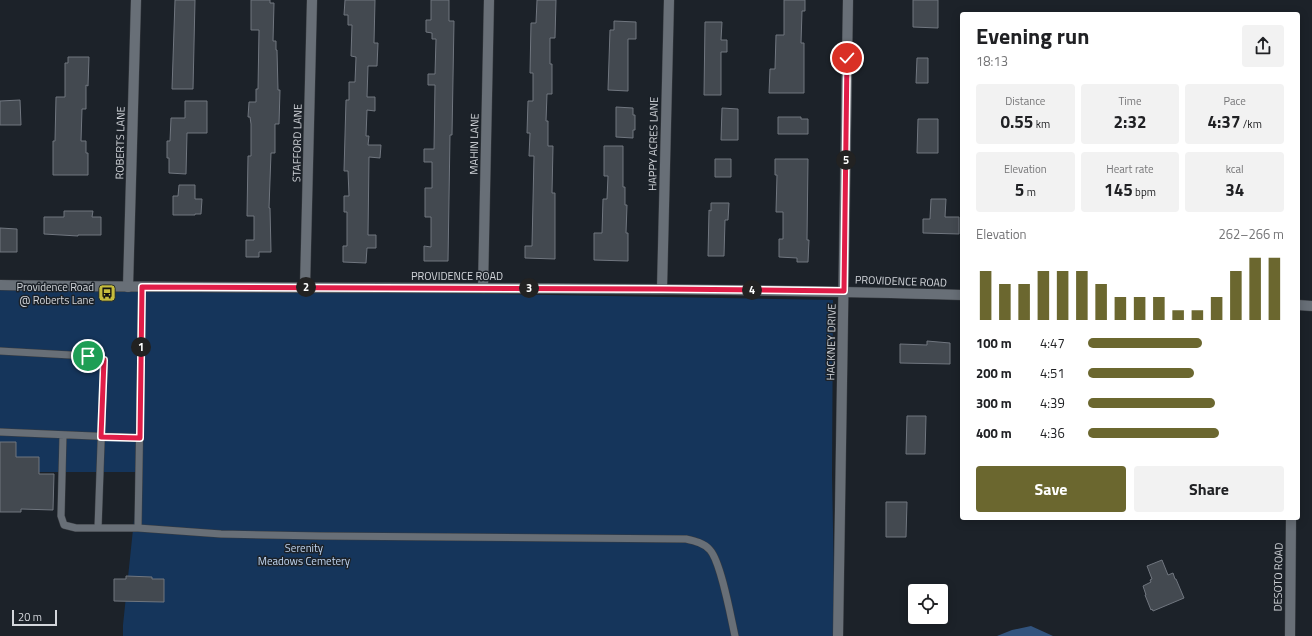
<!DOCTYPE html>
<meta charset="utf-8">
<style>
:root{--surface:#fff;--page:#f2f2f2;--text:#202124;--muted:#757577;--accent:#6b672f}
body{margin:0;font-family:"Titillium Web",sans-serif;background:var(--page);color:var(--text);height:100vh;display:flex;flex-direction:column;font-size:15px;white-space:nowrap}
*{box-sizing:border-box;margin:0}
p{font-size:13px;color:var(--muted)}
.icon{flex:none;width:22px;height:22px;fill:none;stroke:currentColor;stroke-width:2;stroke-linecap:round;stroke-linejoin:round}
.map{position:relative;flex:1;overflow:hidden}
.panel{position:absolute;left:960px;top:12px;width:340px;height:508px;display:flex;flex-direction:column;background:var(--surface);border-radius:4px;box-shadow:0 2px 10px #0003}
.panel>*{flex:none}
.tools{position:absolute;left:908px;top:584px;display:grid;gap:8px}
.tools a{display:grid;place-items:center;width:40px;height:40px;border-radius:4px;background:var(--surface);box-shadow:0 2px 10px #0003;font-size:20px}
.scale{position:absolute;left:12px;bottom:10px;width:45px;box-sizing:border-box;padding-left:4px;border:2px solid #d3d6db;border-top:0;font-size:11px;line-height:14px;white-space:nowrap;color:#d3d6db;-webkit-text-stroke:3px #1c2229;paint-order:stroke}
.pin{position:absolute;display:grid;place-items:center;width:34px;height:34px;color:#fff;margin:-17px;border:2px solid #fff;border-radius:50%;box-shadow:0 1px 4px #0007}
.km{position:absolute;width:20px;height:20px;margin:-10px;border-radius:50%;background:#222;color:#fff;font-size:11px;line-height:20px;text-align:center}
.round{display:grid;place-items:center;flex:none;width:42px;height:42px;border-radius:4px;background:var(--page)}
.headline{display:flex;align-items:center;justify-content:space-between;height:68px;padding:0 16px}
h1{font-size:22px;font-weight:700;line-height:30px}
.stats{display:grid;grid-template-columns:repeat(3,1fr);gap:6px;height:68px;padding:4px 16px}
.stats div{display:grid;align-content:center;border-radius:4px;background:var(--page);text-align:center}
.stats b{font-size:17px;font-weight:700}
.stats small{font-size:11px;font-weight:400}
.stats p{font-size:11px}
.chart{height:112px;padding:8px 16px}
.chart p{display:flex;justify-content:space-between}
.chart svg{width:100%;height:72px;margin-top:4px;stroke:var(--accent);stroke-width:6}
.primary-button{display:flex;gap:8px;margin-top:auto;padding:8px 16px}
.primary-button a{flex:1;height:46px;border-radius:4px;background:var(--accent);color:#fff;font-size:16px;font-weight:700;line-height:46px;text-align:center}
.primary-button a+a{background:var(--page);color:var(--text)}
ul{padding:0 16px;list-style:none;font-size:13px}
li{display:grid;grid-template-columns:64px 48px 1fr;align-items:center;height:30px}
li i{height:10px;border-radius:5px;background:var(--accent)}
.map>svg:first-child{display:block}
.green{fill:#15355b}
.water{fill:#32547e}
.building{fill:#434950;stroke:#70767f}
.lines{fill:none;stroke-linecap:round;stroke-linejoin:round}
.lane-casing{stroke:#383c41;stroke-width:8}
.street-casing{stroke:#383c41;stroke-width:11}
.secondary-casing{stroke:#383c41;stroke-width:11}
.lane{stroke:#686f77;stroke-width:7}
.street{stroke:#686f77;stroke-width:10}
.secondary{stroke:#686f77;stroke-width:10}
.route-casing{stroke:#fff;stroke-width:8}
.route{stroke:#e11d48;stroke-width:5}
.labels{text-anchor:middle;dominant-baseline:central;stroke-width:3;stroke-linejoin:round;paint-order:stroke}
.street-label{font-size:11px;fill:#d3d6db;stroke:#1c2229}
.poi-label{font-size:11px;fill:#d3d6db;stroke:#1c2229;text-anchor:end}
.park-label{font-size:11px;fill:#c1d6f1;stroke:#1c2229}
</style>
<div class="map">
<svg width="1312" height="636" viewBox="0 0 1312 636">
<rect width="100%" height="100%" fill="#1c2229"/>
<path class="green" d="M0,285l833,15 -1,175 3,161h-712v-11l16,-153h-139z"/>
<path class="water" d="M1031,626l22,10h-56l15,-6z"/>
<path class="building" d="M175,0h20l-2,89h-21z
M251,0h19v3h4l-1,38h3v9h1l1,40h2l-1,34h-4v29h-4l-2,55h1l1,44h-12v5h-13v-17h8v-24h-7l1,-60h3v-32l-1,-7h-2l1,-15h7v-13h2l1,-59h-8z
M345,0h30l-1,43h4l-1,23h-9l-1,31h8v14l-8,-1 -1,26h3l-1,9h13l-1,13 -11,-1 -1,78h8v13h-9l-1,15 -23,-1v-16h4v-34h-3v-16h5l-1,-25h-4l2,-71h3v-18h6l1,-25 -5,-1 1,-31h-4v-10h-4z
M431,0h18v21h5l-2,114h-2l-2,126h-24v-15l7,1v-30h-6v-29h7v-26h-8v-13h10l1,-64h-7v-11h7l1,-35h-4v-6l-6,-1v-12h5z
M537,0h19l-1,38h-5v26h2v30h-5l-1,27h2v25h5l-1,47h3v66l-30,-1v-12h7l2,-90h-5l1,-23h-3l1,-32h5v-28h-3l1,-50h5z
M784,0h21v11h-3l-1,32h3v50h-35l1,-24h5l1,-34h8z
M913,0h25v28l-25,-1z
M614,21l22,1v17h-8v52l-20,-1 2,-60h4z
M705,22h17l-1,18h6v12h-6v43h-17z
M68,57h21l-1,29 -2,-1v24h-4l-1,32h5v12h2v22h-35v-34h2l1,-44h9v-34h3z
M917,58h11v25h-12z
M20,100l1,25h-21v-24z
M185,101h22v32h-20l-1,41 -17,-1v-15h-2v-17h3l1,-23h14z
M616,107l17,1v7h2v15h-2v8l-17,-1z
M722,108l16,1v31h-17z
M778,117h23v2h7v15h-30z
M918,119h20v34h-21z
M604,146h19v41h2v18h2l-1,28h2v28l-34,-1v-27h8l1,-34h4l1,-23h-4z
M715,159h16v18h-16z
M775,159h33l-1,81h2l-1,22h-11v-4l-18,-1v-18h4v-27h-7l1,-37h-2z
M179,185h16v14h7l-1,15h-6v1h-22v-19h5z
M931,199h15l-1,18h14v17l-36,-1v-14h7z
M711,203h18l-1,17h-3l-1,36h-16l1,-46 2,1z
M64,211h29l-1,6h9v18h-23v1l-34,-2v-17h20z
M0,228l17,1v23h-17z
M927,341l23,2v21l-50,-1v-19l27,1z
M907,416h19l-1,38h-19z
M0,442h16v15h23v17h15l-1,36 -32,-1v3h-21z
M886,502h21l-1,35h-20z
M1162,560l6,15 5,-2 2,6h1l8,19 -31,13 -1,-2 -1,1 -6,-15h1l-3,-9 8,-4 -1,-2 2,-1 -5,-13z
M126,576l26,1v2h12v23l-50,-1v-22h12z"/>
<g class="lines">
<defs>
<path id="lane" d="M0,351l88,5 16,4 -6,168
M0,432l140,6
M63,435l-2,81 3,9 12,3h62l83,6 100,2 365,3c9,2 18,4 24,11 11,12 21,68 25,86
M138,528l4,-241"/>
<path id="street" d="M128,287l8,-287
M305,287l7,-287
M483,288l6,-288
M662,289l7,-289
M838,636l10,-636
M1290,636l1,-118"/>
<path id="secondary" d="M0,285c321,5 641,0 962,10
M1298,305l14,1"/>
</defs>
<use href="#lane" class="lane-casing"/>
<use href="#street" class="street-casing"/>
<use href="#secondary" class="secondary-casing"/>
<use href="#lane" class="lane"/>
<use href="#street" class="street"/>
<use href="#secondary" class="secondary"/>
</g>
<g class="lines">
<defs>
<path id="route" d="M88,356l16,4 -3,77 39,1 2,-151 520,2 182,2 3,-233"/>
</defs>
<use href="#route" class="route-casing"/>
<use href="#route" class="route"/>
</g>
<defs>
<symbol id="bus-square" viewBox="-11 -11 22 22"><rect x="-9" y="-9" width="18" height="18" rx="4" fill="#c6bc3d" stroke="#1c2229"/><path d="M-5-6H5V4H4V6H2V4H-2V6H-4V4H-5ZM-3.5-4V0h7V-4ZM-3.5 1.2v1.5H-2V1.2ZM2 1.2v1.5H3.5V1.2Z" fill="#111"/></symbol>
</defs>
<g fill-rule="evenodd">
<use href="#bus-square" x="97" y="283" width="20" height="20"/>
</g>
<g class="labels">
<g class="street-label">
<text transform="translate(120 143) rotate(-89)">ROBERTS LANE</text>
<text transform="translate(297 143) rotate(-89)">STAFFORD LANE</text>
<text transform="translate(474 144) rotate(-89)">MAHIN LANE</text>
<text transform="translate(653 144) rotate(-89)">HAPPY ACRES LANE</text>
<text x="457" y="276">PROVIDENCE ROAD</text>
<text transform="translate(901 281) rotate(2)">PROVIDENCE ROAD</text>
<text transform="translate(831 342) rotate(-89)">HACKNEY DRIVE</text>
<text transform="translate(1278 577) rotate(-89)">DESOTO ROAD</text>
</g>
<g class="poi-label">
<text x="94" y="287">Providence Road<tspan x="94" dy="13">@ Roberts Lane</tspan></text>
</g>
<g class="park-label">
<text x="304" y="548">Serenity<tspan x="304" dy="13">Meadows Cemetery</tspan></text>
</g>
</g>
</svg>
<div class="tools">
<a><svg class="icon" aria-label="locate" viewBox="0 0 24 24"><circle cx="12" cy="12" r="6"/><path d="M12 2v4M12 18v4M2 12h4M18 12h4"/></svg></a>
</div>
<div class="scale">20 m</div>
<div class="pin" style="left:88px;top:356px;background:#1e9e55"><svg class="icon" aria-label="arrive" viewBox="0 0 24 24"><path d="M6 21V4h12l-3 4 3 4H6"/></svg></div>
<div class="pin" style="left:847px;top:58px;background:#d93025"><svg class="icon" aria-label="check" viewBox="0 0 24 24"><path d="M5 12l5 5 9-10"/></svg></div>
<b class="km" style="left:141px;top:347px">1</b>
<b class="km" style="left:306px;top:287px">2</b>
<b class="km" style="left:529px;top:288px">3</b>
<b class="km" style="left:752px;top:290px">4</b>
<b class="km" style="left:846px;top:160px">5</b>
<section class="panel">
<div class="headline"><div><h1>Evening run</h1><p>18:13</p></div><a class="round"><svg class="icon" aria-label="share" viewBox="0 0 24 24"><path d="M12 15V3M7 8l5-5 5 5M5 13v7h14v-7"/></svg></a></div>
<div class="stats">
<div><p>Distance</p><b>0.55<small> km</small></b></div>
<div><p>Time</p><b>2:32</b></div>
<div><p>Pace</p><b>4:37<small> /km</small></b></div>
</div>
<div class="stats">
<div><p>Elevation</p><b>5<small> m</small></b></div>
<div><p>Heart rate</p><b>145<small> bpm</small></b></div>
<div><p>kcal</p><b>34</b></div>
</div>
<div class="chart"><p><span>Elevation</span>262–266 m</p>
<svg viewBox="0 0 160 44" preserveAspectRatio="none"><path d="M5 44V14M15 44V22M25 44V22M35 44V14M45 44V14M55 44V14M65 44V22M75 44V30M85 44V30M95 44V30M105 44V38M115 44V38M125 44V30M135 44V14M145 44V6M155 44V6"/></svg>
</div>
<ul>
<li><b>100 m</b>4:47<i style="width:58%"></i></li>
<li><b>200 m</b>4:51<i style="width:54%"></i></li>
<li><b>300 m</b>4:39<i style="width:65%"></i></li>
<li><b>400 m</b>4:36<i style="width:67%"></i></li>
</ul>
<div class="primary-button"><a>Save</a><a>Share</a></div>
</section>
</div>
